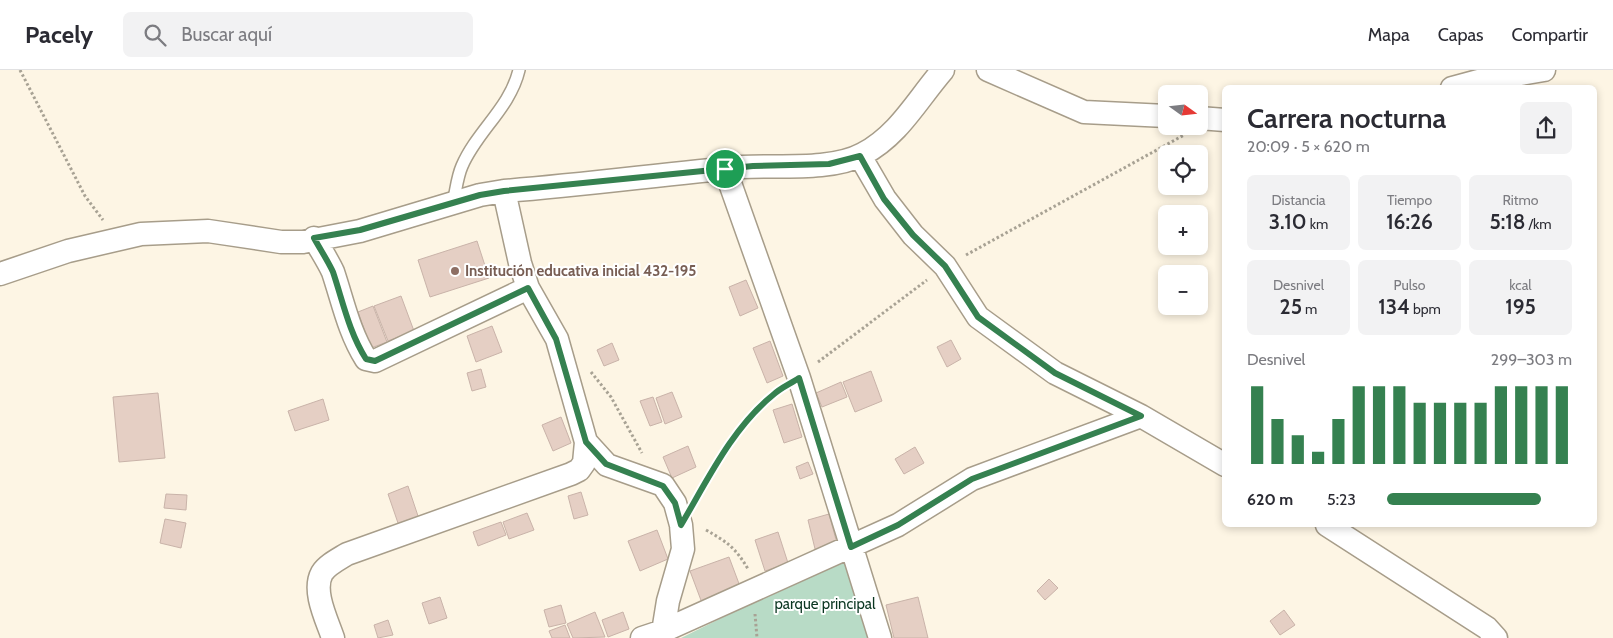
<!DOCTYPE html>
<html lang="es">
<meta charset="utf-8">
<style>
:root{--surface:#fff;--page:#f2f2f3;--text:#2b2b33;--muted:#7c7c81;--line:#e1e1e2;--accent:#358150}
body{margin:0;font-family:Cabin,sans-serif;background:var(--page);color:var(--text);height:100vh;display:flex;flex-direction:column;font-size:19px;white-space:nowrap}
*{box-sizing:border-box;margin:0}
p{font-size:16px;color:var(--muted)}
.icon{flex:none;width:28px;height:28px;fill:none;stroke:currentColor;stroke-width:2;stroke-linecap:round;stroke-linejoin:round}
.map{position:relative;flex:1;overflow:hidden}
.panel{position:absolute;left:1222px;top:15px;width:375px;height:442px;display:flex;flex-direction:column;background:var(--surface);border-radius:8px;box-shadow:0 2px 8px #0003}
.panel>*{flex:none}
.needle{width:32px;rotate:105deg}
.tools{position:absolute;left:1158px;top:15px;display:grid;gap:10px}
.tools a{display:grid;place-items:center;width:50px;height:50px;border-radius:8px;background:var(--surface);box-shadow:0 2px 8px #0003;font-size:25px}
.pin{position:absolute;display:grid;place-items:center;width:42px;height:42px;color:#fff;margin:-21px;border:2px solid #fff;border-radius:50%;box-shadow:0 1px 5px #0007}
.round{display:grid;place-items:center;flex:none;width:52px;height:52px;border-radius:8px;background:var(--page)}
.summary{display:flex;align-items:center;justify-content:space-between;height:85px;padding:0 25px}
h1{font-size:28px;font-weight:600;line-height:38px}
.figures{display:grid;grid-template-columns:repeat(3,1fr);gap:8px;height:85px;padding:5px 25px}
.figures div{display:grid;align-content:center;border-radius:8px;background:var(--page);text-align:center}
.figures b{font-size:21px;font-weight:600}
.figures small{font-size:14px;font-weight:400}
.figures p{font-size:14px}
.chart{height:140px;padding:10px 25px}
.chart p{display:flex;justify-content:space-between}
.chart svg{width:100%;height:90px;margin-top:5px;stroke:var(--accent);stroke-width:6}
ul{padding:0 25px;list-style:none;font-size:16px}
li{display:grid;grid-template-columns:80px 60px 1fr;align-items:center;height:38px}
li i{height:12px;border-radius:6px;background:var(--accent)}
header{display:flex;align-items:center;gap:30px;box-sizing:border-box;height:70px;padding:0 25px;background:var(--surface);border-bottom:1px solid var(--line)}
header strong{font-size:24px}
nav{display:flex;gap:28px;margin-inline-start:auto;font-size:18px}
.search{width:350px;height:45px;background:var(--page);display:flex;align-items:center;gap:12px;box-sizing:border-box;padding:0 18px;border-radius:8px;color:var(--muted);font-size:19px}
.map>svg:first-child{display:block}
.green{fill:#b8dbc6}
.building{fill:#e5cfc4;stroke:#c9b3a9}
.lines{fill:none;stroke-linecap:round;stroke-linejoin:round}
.lane-casing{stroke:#a79d8a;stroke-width:14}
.street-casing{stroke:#a79d8a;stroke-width:25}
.path{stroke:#a8a294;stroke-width:3;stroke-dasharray:2.5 2.5;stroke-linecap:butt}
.lane{stroke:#fff;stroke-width:11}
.street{stroke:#fff;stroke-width:22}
.route-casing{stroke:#fff;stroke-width:10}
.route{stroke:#358150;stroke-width:6}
.education-dot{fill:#8d6e63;stroke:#fff;stroke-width:2}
.labels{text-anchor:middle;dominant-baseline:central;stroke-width:4;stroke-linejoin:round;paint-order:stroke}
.education-label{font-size:15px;font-weight:bold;fill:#785e54;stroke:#fff;text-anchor:start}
.park-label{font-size:15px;fill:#0a3621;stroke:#fff}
</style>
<header>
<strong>Pacely</strong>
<div class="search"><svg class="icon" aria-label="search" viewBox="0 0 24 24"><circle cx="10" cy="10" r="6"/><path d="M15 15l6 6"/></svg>Buscar aquí</div>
<nav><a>Mapa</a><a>Capas</a><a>Compartir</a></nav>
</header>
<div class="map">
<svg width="1613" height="568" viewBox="0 0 1613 568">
<rect width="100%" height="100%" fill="#fdf5e4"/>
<path class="green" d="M845,487l27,81h-191z"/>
<path class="building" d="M477,171l12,37 -59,19 -12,-37z
M746,210l12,28 -18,8 -11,-29z
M401,226l13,35 -26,10 -14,-35z
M373,236l14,36 -16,6 -13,-36z
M492,256l10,26 -26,10 -9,-26z
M951,270l10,19 -14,8 -10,-20z
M770,271l13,35 -16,7 -14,-35z
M612,273l7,17 -15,6 -7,-16z
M481,299l5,18 -14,4 -5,-18z
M871,301l11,30 -27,11 -12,-30z
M841,312l6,15 -25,10 -6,-14z
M672,322l10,25 -17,7 -9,-26z
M158,323l7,65 -46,4 -6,-65z
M653,327l9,25 -12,4 -10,-25z
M323,329l6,21 -34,11 -7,-20z
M792,334l10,33 -18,6 -11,-33z
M561,347l10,26 -18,8 -11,-26z
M688,376l8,21 -24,11 -9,-21z
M915,377l9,16 -20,11 -9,-15z
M808,392l5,12 -13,5 -4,-12z
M408,416l11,33 -20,7 -11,-32z
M581,422l7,23 -14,4 -6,-23z
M166,424l21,1 -1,15 -22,-2z
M527,443l7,17 -25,9 -6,-17z
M829,444l9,33 -22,6 -8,-33z
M165,449l21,4 -5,25 -21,-5z
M501,452l5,13 -28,11 -5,-14z
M657,460l11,29 -28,12 -12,-30z
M778,462l10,31 -23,8 -10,-31z
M729,487l12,32 -39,14 -12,-32z
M1049,509l9,9 -13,12 -8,-9z
M440,527l7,21 -18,6 -7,-21z
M918,527l10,41h-34l-8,-33z
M561,535l5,18 -17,4 -5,-17z
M1284,540l11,15 -15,10 -10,-14z
M595,542l10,25 -32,1 -6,-14z
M623,542l6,17 -21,8 -6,-17z
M388,550l5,15 -15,3 -4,-13z
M565,555l5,13h-18l-3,-7z"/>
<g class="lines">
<defs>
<path id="lane" d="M453,133c3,-12 4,-26 9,-37 15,-35 48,-58 57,-96"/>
<path id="street" d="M988,0l96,42 82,4
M1452,18l26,-7 66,-11
M1199,48l26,2
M860,86l25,43 28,36 32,31 33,51 77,56 86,43 84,49
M725,99l74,209 81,260
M314,168c6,11 14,23 19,34 10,30 16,60 33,87l9,2 153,-73
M0,204l68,-23 73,-17 67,-3 73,11h22l57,-11 120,-36 24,-4c80,-6 159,-17 238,-24 36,-2 90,4 121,-13 36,-19 54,-54 80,-84
M586,372l21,23 56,20 12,18 6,22 2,24 -15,52 -6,37
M1327,455l160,103 9,10
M333,568c-6,-18 -21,-47 -11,-65 5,-8 17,-14 25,-19l224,-80 8,-4 5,-7 2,-21 -29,-103 -29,-51 -8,-25 -16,-72
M642,568l21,-7 235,-106 74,-46 169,-63"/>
</defs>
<use href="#lane" class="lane-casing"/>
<use href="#street" class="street-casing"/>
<path class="path" d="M20,0l65,126 18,24
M966,185l218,-120
M818,292l109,-82
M591,302l20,25 31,56
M697,428c20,-34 48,-86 82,-107
M706,460c21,12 29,17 42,39
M755,544l2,24"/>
<use href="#lane" class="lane"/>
<use href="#street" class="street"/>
</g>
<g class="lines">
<defs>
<path id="route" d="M860,86l24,43 29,36 32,31 33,51 77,56 86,43 -169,63 -74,46 -47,22 -52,-169c-9,6 -19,10 -26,17 -41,33 -66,86 -92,130l-6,-22 -12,-17 -57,-22 -20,-22 -30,-103 -28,-51 -153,73 -9,-2c-17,-27 -23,-57 -33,-87 -5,-11 -13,-23 -19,-34l46,-8 120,-35 24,-4 249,-25 76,-2z"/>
</defs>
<use href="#route" class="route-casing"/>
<use href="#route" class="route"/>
</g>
<circle class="education-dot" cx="455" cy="201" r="5"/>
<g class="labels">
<g class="education-label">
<text x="465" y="201">Institución educativa inicial 432-195</text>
</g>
<g class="park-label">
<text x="825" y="534">parque principal</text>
</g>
</g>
</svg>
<div class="tools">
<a><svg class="needle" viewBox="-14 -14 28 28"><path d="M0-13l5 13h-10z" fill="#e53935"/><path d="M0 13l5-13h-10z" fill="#7c7c81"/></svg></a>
<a><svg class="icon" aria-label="locate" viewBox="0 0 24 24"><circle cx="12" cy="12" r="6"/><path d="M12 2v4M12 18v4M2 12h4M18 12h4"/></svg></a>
<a>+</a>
<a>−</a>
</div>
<div class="pin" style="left:725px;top:99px;background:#1e9e55"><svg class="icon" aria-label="arrive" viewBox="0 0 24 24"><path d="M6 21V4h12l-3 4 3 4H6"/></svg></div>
<section class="panel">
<div class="summary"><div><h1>Carrera nocturna</h1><p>20:09 · 5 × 620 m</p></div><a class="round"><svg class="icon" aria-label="share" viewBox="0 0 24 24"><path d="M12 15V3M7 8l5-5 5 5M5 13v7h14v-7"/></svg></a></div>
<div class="figures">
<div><p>Distancia</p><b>3.10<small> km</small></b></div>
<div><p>Tiempo</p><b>16:26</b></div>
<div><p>Ritmo</p><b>5:18<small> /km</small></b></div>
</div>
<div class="figures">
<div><p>Desnivel</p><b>25<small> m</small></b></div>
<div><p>Pulso</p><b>134<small> bpm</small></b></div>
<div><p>kcal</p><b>195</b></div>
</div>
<div class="chart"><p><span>Desnivel</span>299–303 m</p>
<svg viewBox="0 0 160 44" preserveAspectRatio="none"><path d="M5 44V6M15 44V22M25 44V30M35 44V38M45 44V22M55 44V6M65 44V6M75 44V6M85 44V14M95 44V14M105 44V14M115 44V14M125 44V6M135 44V6M145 44V6M155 44V6"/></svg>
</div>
<ul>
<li><b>620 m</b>5:23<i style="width:83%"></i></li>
</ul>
</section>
</div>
